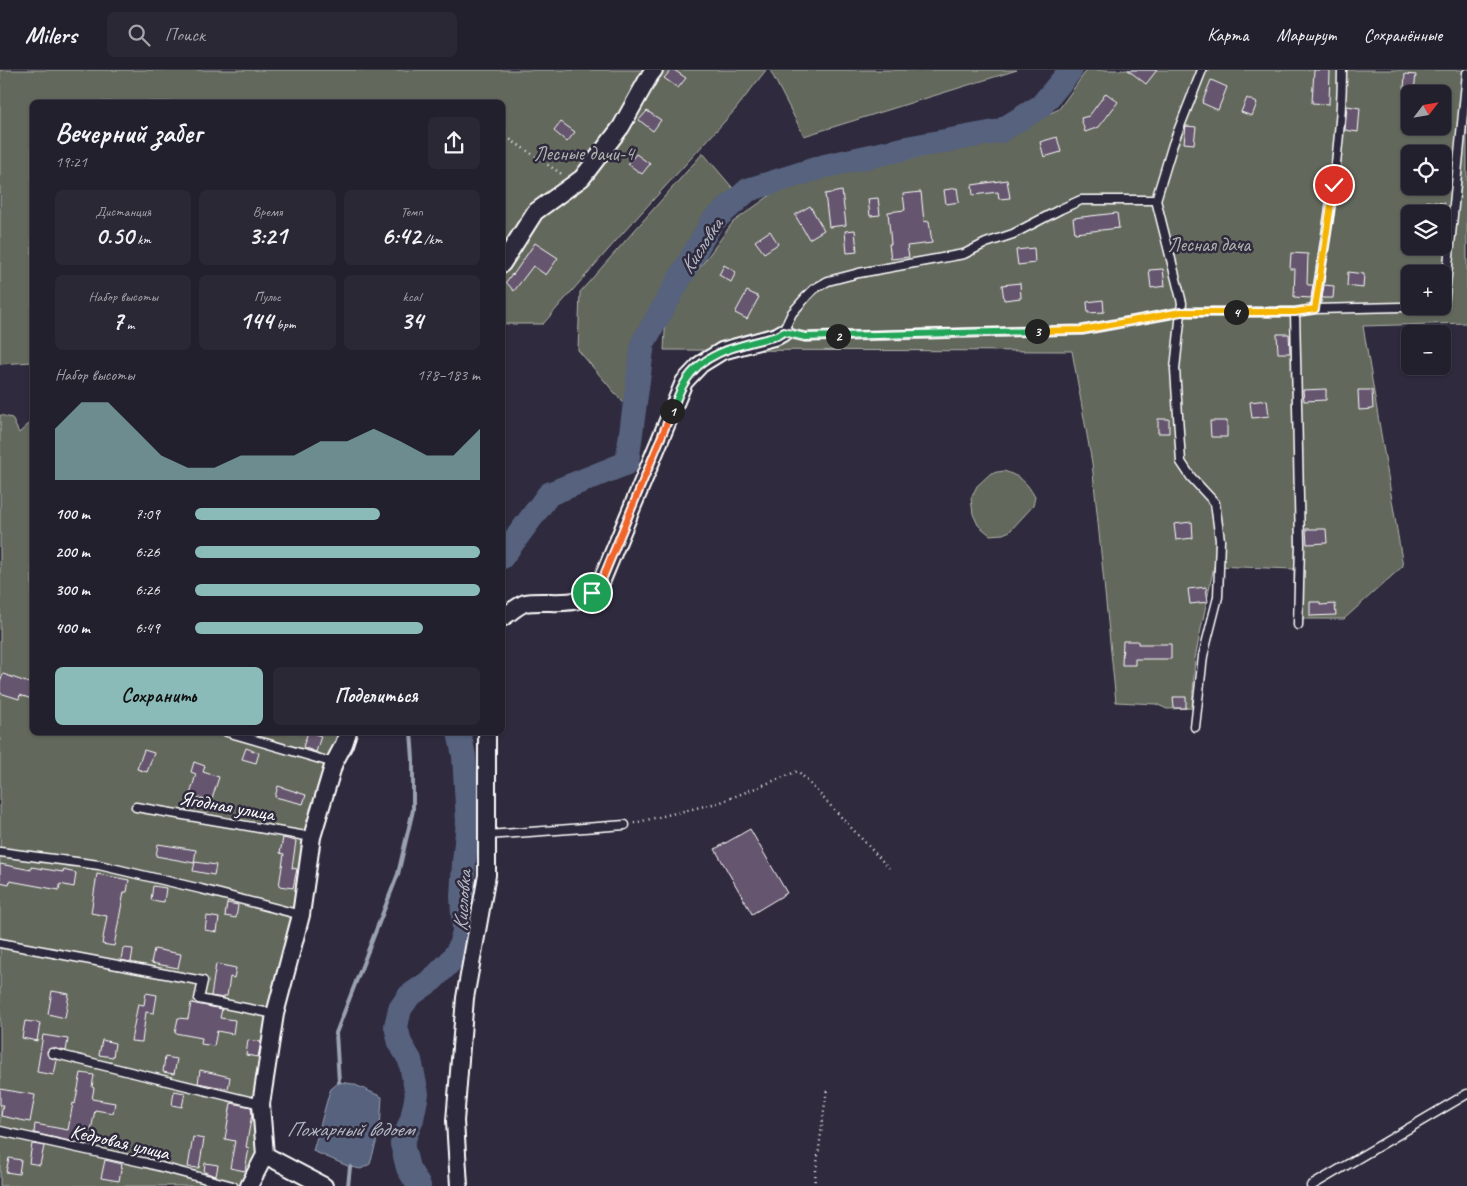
<!DOCTYPE html>
<html lang="ru">
<meta charset="utf-8">
<style>
:root{--surface:#23202e;--page:#2b2836;--text:#f1f3f6;--muted:#a3a3aa;--line:#403e4a;--accent:#8bbbb9}
body{margin:0;font-family:Caveat,sans-serif;background:var(--page);color:var(--text);height:100vh;display:flex;flex-direction:column;font-size:19px;white-space:nowrap}
*{box-sizing:border-box;margin:0}
p{font-size:16px;color:var(--muted)}
.icon{flex:none;width:28px;height:28px;fill:none;stroke:currentColor;stroke-width:2;stroke-linecap:round;stroke-linejoin:round}
.map{position:relative;flex:1;overflow:hidden}
.drawer{position:absolute;left:30px;top:30px;width:475px;height:635px;display:flex;flex-direction:column;background:var(--surface);border-radius:8px;box-shadow:0 1px 4px #0004,0 0 0 1px var(--line)}
.drawer>*{flex:none}
.needle{width:32px;rotate:59deg}
.fabs{position:absolute;left:1401px;top:15px;display:grid;gap:10px}
.fabs a{display:grid;place-items:center;width:50px;height:50px;border-radius:8px;background:var(--surface);box-shadow:0 1px 4px #0004,0 0 0 1px var(--line);font-size:25px}
.pin{position:absolute;display:grid;place-items:center;width:42px;height:42px;color:#fff;margin:-21px;border:2px solid #fff;border-radius:50%;box-shadow:0 1px 5px #0007}
.km{position:absolute;width:25px;height:25px;margin:-12px;border-radius:50%;background:#222;color:#fff;font-size:14px;line-height:25px;text-align:center}
.round{display:grid;place-items:center;flex:none;width:52px;height:52px;border-radius:8px;background:var(--page)}
.head{display:flex;align-items:center;justify-content:space-between;height:85px;padding:0 25px}
h1{font-size:28px;font-weight:800;line-height:38px}
.figures{display:grid;grid-template-columns:repeat(3,1fr);gap:8px;height:85px;padding:5px 25px}
.figures div{display:grid;align-content:center;border-radius:8px;background:var(--page);text-align:center}
.figures b{font-size:25px;font-weight:800}
.figures small{font-size:14px;font-weight:400}
.figures p{font-size:14px}
.chart{height:140px;padding:10px 25px}
.chart p{display:flex;justify-content:space-between}
.chart svg{width:100%;height:90px;margin-top:5px;fill:var(--accent);opacity:.7}
.button{display:flex;gap:10px;margin-top:auto;padding:10px 25px}
.button a{flex:1;height:58px;border-radius:8px;background:var(--accent);color:#111;font-size:20px;font-weight:800;line-height:58px;text-align:center}
.button a+a{background:var(--page);color:var(--text)}
ul{padding:0 25px;list-style:none;font-size:16px}
li{display:grid;grid-template-columns:80px 60px 1fr;align-items:center;height:38px}
li i{height:12px;border-radius:6px;background:var(--accent)}
header{display:flex;align-items:center;gap:30px;box-sizing:border-box;height:70px;padding:0 25px;background:var(--surface);border-bottom:1px solid var(--line)}
header strong{font-size:24px}
nav{display:flex;gap:28px;margin-inline-start:auto;font-size:18px}
.search{width:350px;height:45px;background:var(--page);display:flex;align-items:center;gap:12px;box-sizing:border-box;padding:0 18px;border-radius:8px;color:var(--muted);font-size:19px}
.map>svg:first-child{display:block}
.green{fill:#62685b;stroke:#b0b4ad;fill-rule:evenodd}
.water{fill:#56627e;stroke:#9aa1b2}
.lines{fill:none;stroke-linecap:round;stroke-linejoin:round}
.stream{stroke:#9aa1b2;stroke-width:4}
.river{stroke:#56627e;stroke-width:24}
.building{fill:#65546e;stroke:#fff}
.service-casing{stroke:#fff;stroke-width:11}
.minor-casing{stroke:#fff;stroke-width:20}
.path{stroke:#fff;stroke-width:2.5;stroke-dasharray:1 4;stroke-linecap:butt}
.service{stroke:#2f2a3d;stroke-width:8}
.minor{stroke:#2f2a3d;stroke-width:16}
.split-1-casing{stroke:#fff;stroke-width:10}
.split-2-casing{stroke:#fff;stroke-width:10}
.split-3-casing{stroke:#fff;stroke-width:10}
.split-4-casing{stroke:#fff;stroke-width:10}
.split-5-casing{stroke:#fff;stroke-width:10}
.split-1{stroke:#f0652b;stroke-width:6}
.split-2{stroke:#22a559;stroke-width:6}
.split-3{stroke:#22a559;stroke-width:6}
.split-4{stroke:#f5b400;stroke-width:6}
.split-5{stroke:#f5b400;stroke-width:6}
.labels{text-anchor:middle;dominant-baseline:central;stroke-width:5;stroke-linejoin:round;paint-order:stroke}
.park-label{font-size:20px;fill:#b0b4ad;stroke:#2f2a3d}
.street-label{font-size:20px;fill:#fff;stroke:#2f2a3d}
.water-label{font-size:21px;font-style:italic;fill:#b3b8c5;stroke:#2f2a3d}
</style>
<header>
<strong>Milers</strong>
<div class="search"><svg class="icon" aria-label="search" viewBox="0 0 24 24"><circle cx="10" cy="10" r="6"/><path d="M15 15l6 6"/></svg>Поиск</div>
<nav><a>Карта</a><a>Маршрут</a><a>Сохранённые</a></nav>
</header>
<div class="map">
<svg width="1467" height="1116" viewBox="0 0 1467 1116">
<rect width="100%" height="100%" fill="#2f2a3d"/>
<filter id="ink" filterUnits="userSpaceOnUse"><feTurbulence type="fractalNoise" baseFrequency=".02" numOctaves="2"/><feDisplacementMap in="SourceGraphic" scale="10" xChannelSelector="R" yChannelSelector="G"/><feConvolveMatrix kernelMatrix="1 2 1 2 8 2 1 2 1" color-interpolation-filters="sRGB"/></filter>
<g filter="url(#ink)">
<path class="green" d="M0,0h766l-31,40 -113,124 -79,90h-40l-1,-222h-470v260l-32,2z
M770,0h247l-213,66z
M1087,0h380v253l-104,3 40,240 -59,53h-49l-1,-50 -80,-3 -19,92 -3,50 -25,1 -11,-5 -40,-2 -24,-239 -20,-112 -408,-1 2,-36 67,-92 60,-43 59,-8 139,-29 68,-33zM1410,24h32v32h-32zM1410,84h32v32h-32zM1410,144h32v32h-32zM1410,204h32v32h-32z
M703,83l34,40 -26,22 -46,78 -38,114 -49,-57 2,-58z
M0,345l12,3 7,15 13,-12v311l309,1 -31,76 -56,377h-254z
M1004,401c17,6 22,10 31,26l-2,9 -23,25 -7,3 -13,1 -12,-10 -5,-11 -2,-16 6,-12 14,-13z"/>
<path class="water" d="M339,1012l14,2 29,13 -2,32 -10,35 -9,5 -11,-2 -37,-16 17,-61z"/>
<g class="lines">
<path class="stream" d="M339,1012l-3,-49 62,-159 15,-64v-51l-2,-27
M348,1116l2,-19"/>
<path class="river" d="M502,487l47,-63 78,-31 16,-120 69,-121 36,-32 77,-24 87,-19 88,-16 41,-25 30,-36
M419,1116l-11,-18 -6,-24 10,-25 5,-25 -7,-34 -10,-17 -4,-17 4,-17 9,-13 23,-16 18,-18 9,-13 5,-17 -2,-36 2,-33 4,-41 -4,-66 -5,-24"/>
</g>
<path class="building" d="M671,0h3l12,8 -8,10 -14,-10z
M1128,0h29l-11,14z
M1314,0h16l-1,34 -17,-1z
M1405,4l11,1 -2,15 -10,-1z
M1211,10l16,7 -9,23 -16,-7z
M1106,23l12,9 -19,25 -14,5 -4,-14 8,-2z
M1247,28l10,5 -5,13 -11,-4z
M1347,36l13,2 -2,24 -13,-2z
M647,41l14,9 -8,11 -14,-11z
M561,52l14,10 -8,10 -13,-11z
M1186,56l10,1 -2,17 -10,-1z
M1057,67l4,15 -17,5 -4,-15z
M636,84l14,10 -8,10 -14,-10z
M1007,110l3,18 -11,1 -1,-7 -25,3 -1,-10z
M957,118l2,14 -13,2 -2,-14z
M842,121l4,34 -17,2 -4,-33z
M921,122l3,30 5,-1 3,22 -25,3 2,11 -18,2 -2,-15h2l-3,-32 17,-2 -2,-16z
M878,128l2,17 -10,1 -2,-17z
M1426,131l18,2 -1,11h-19z
M810,136l14,24 -15,9 -14,-24z
M1117,143l2,15 -44,5 -2,-15z
M855,160l2,22 -10,1 -2,-22z
M770,161l8,13 -14,9 -9,-12z
M535,173l23,15 -12,17 -13,-9 -19,25 -8,-9 6,-8 1,1z
M1034,178l1,15 -17,2 -2,-15z
M1291,183l17,1 -1,30 1,1h5l-2,13 -17,-1 1,-28h-5z
M724,195l12,7 -5,10 -12,-7z
M1163,199l2,17 -14,2 -2,-18z
M1348,202l16,2 -1,14 -16,-2z
M1020,213l1,15 -17,2 -2,-15z
M1324,215l10,1 -1,12h-11z
M747,221l12,6 -12,22 -12,-6z
M1103,230l1,12 -16,1 -1,-11z
M1277,264h12l1,19h-12z
M1326,319v11l-22,1 -1,-11z
M1358,320h14l1,19 -14,1z
M1267,330l2,16 -17,2 -2,-16z
M1158,349h11v14h-11z
M1210,351h17v16h-16z
M1192,452l1,16 -17,2 -2,-16z
M1306,459h20l1,14 -20,1z
M1206,517l2,15 -18,2 -2,-15z
M1310,532h10v3l15,-1 1,11 -26,1z
M1123,571h15v3h33v15h-36v6h-13z
M3,604l29,10v15l-12,-4 -1,4 -19,-6v-10z
M1173,627h13v11h-12z
M308,662l13,4 -5,16 -13,-5z
M246,678l13,5 -3,10 -14,-4z
M144,680l10,3 -7,19 -10,-3z
M194,692l11,4 -2,6 16,5 -8,25 -21,-7 6,-21 -5,-2z
M278,716l28,9 -3,9 -28,-7z
M750,759l37,64 -35,21 -37,-65z
M283,768l13,3 -4,27 5,1 -4,19 -14,-2 5,-32 -4,-1z
M158,774l38,6 -2,13 -38,-7z
M195,792l21,3 -2,10 -21,-4z
M0,794l31,6v-3l32,5v-2l13,3 -2,14 -14,-3 -1,6 -49,-9 -1,3 -9,-2z
M97,804l32,6 -2,12h-3l-10,54 -12,-2 5,-28 -16,-3z
M153,816l13,2 -2,14 -13,-2z
M227,833l11,2 -2,13 -11,-2z
M207,846l12,2 -2,14 -12,-2z
M123,878l10,1 -2,13 -10,-2z
M154,879l27,5 -3,14 -27,-5z
M216,894l20,4 -2,10 -4,-1 -3,19h-3v2l-13,-2z
M52,921l17,3 -4,24 -17,-4z
M146,923l11,2 -3,18 -8,-1 -4,30 -11,-1 7,-37 6,1z
M191,933l31,6 -2,9 15,2 -2,14 -16,-3 -3,15 -13,-2 1,-6 -27,-5 3,-15 10,1z
M25,951l15,2 -3,18 -15,-3z
M43,965l25,4 -2,12 -15,-3 -4,3 2,6 8,3 -3,15 -17,-3z
M102,970l13,3 -2,14 -14,-2z
M248,970l13,2 -3,15 -12,-2z
M165,987l12,2 -3,15 -11,-2z
M200,1000l30,7 -2,12 -30,-6z
M81,1003l13,2 -2,12 2,1 -2,11 23,4 -2,10 -18,-3 -5,26 9,2 -2,9 -63,-14 1,-9 33,6 5,-27 2,1z
M0,1019l35,6 -5,27 -29,-6 2,-11h-3z
M174,1021l11,2 -3,14 -10,-2z
M231,1033l20,4 1,7 -6,33 3,1 -4,23 -15,-3 5,-27 -10,-2z
M193,1067l11,2 -5,29 -11,-1z
M32,1074l12,2 -4,19 -11,-2z
M9,1088l12,2 -2,14 -13,-2z
M105,1090l17,4 -3,17 -18,-3z
M205,1093l13,2 -2,11 -12,-4z"/>
<g class="lines">
<defs>
<path id="service" d="M1156,130l17,-56 29,-74
M1315,239c11,-80 27,-158 27,-239
M1295,242l5,232 -2,81
M1195,657l8,-71 15,-59 2,-57 -5,-37 -24,-26 -10,-15 -6,-93 6,-57 1,-9 -26,-103h-75l-20,9 -48,25 -27,9 -22,11 -105,19 -31,8 -14,8 -7,7 -15,17 -8,17v2l21,5 277,-7 99,-18h114l20,-3 129,-3 23,-233
M227,662l107,31
M136,737l176,30
M487,765l138,-10
M0,782l99,13 102,24 100,26
M0,873l203,38 -4,18 76,15
M52,983l209,51
M0,1061l146,32 87,23
M1311,1116l156,-92"/>
<path id="minor" d="M502,194l33,-52 47,-34 39,-51 29,-52 4,-5
M502,548c8,-5 15,-12 23,-15 5,-1 11,-1 16,-1 28,0 44,4 61,-22l82,-198 17,-18 21,-13 55,-15 7,-4
M265,1085l59,31
M249,1116l16,-31 -4,-51 14,-90 26,-99 11,-78 22,-74 10,-19 4,-12
M459,1116l-4,-65 10,-123 22,-123v-143"/>
</defs>
<use href="#service" class="service-casing"/>
<use href="#minor" class="minor-casing"/>
<path class="path" d="M502,64l61,41
M634,753l87,-21 77,-31 91,97
M814,1116l13,-98"/>
<use href="#service" class="service"/>
<use href="#minor" class="minor"/>
</g>
</g>
<g class="lines" filter="url(#ink)">
<defs>
<path id="split-1" d="M592,523l10,-13 70,-169"/>
<path id="split-2" d="M672,341c4,-9 7,-20 13,-29 19,-32 59,-37 92,-46l7,-4 21,5 33,-1"/>
<path id="split-3" d="M838,266l199,-5"/>
<path id="split-4" d="M1037,261l45,-1 99,-18h55"/>
<path id="split-5" d="M1236,242h59l20,-3 19,-124"/>
</defs>
<use href="#split-1" class="split-1-casing"/>
<use href="#split-2" class="split-2-casing"/>
<use href="#split-3" class="split-3-casing"/>
<use href="#split-4" class="split-4-casing"/>
<use href="#split-5" class="split-5-casing"/>
<use href="#split-1" class="split-1"/>
<use href="#split-2" class="split-2"/>
<use href="#split-3" class="split-3"/>
<use href="#split-4" class="split-4"/>
<use href="#split-5" class="split-5"/>
</g>
<g class="labels">
<g class="park-label">
<text x="584" y="83">Лесные дачи-4</text>
<text x="1209" y="174">Лесная дача</text>
</g>
<g class="street-label">
<text transform="translate(227 736) rotate(10)">Ягодная улица</text>
<text transform="translate(120 1072) rotate(13)">Кедровая улица</text>
</g>
<g class="water-label">
<text transform="translate(701 176) rotate(-57)">Кисловка</text>
<text transform="translate(462 831) rotate(-86)">Кисловка</text>
<text x="350" y="1059">Пожарный водоем</text>
</g>
</g>
</svg>
<div class="fabs">
<a><svg class="needle" viewBox="-14 -14 28 28"><path d="M0-13l5 13h-10z" fill="#e53935"/><path d="M0 13l5-13h-10z" fill="#a3a3aa"/></svg></a>
<a><svg class="icon" aria-label="locate" viewBox="0 0 24 24"><circle cx="12" cy="12" r="6"/><path d="M12 2v4M12 18v4M2 12h4M18 12h4"/></svg></a>
<a><svg class="icon" aria-label="layers" viewBox="0 0 24 24"><path d="M12 4l9 5-9 5-9-5zM3 14l9 5 9-5"/></svg></a>
<a>+</a>
<a>−</a>
</div>
<div class="pin" style="left:592px;top:523px;background:#1e9e55"><svg class="icon" aria-label="arrive" viewBox="0 0 24 24"><path d="M6 21V4h12l-3 4 3 4H6"/></svg></div>
<div class="pin" style="left:1334px;top:115px;background:#d93025"><svg class="icon" aria-label="check" viewBox="0 0 24 24"><path d="M5 12l5 5 9-10"/></svg></div>
<b class="km" style="left:672px;top:341px">1</b>
<b class="km" style="left:838px;top:266px">2</b>
<b class="km" style="left:1037px;top:261px">3</b>
<b class="km" style="left:1236px;top:242px">4</b>
<section class="drawer">
<div class="head"><div><h1>Вечерний забег</h1><p>19:21</p></div><a class="round"><svg class="icon" aria-label="share" viewBox="0 0 24 24"><path d="M12 15V3M7 8l5-5 5 5M5 13v7h14v-7"/></svg></a></div>
<div class="figures">
<div><p>Дистанция</p><b>0.50<small> km</small></b></div>
<div><p>Время</p><b>3:21</b></div>
<div><p>Темп</p><b>6:42<small> /km</small></b></div>
</div>
<div class="figures">
<div><p>Набор высоты</p><b>7<small> m</small></b></div>
<div><p>Пульс</p><b>144<small> bpm</small></b></div>
<div><p>kcal</p><b>34</b></div>
</div>
<div class="chart"><p><span>Набор высоты</span>178–183 m</p>
<svg viewBox="0 0 160 44" preserveAspectRatio="none"><path d="M0 44V19L10 6L20 6L30 19L40 32L50 38L60 38L70 32L80 32L90 32L100 25L110 25L120 19L130 25L140 32L150 32L160 19V44z"/></svg>
</div>
<ul>
<li><b>100 m</b>7:09<i style="width:65%"></i></li>
<li><b>200 m</b>6:26<i style="width:100%"></i></li>
<li><b>300 m</b>6:26<i style="width:100%"></i></li>
<li><b>400 m</b>6:49<i style="width:80%"></i></li>
</ul>
<div class="button"><a>Сохранить</a><a>Поделиться</a></div>
</section>
</div>
